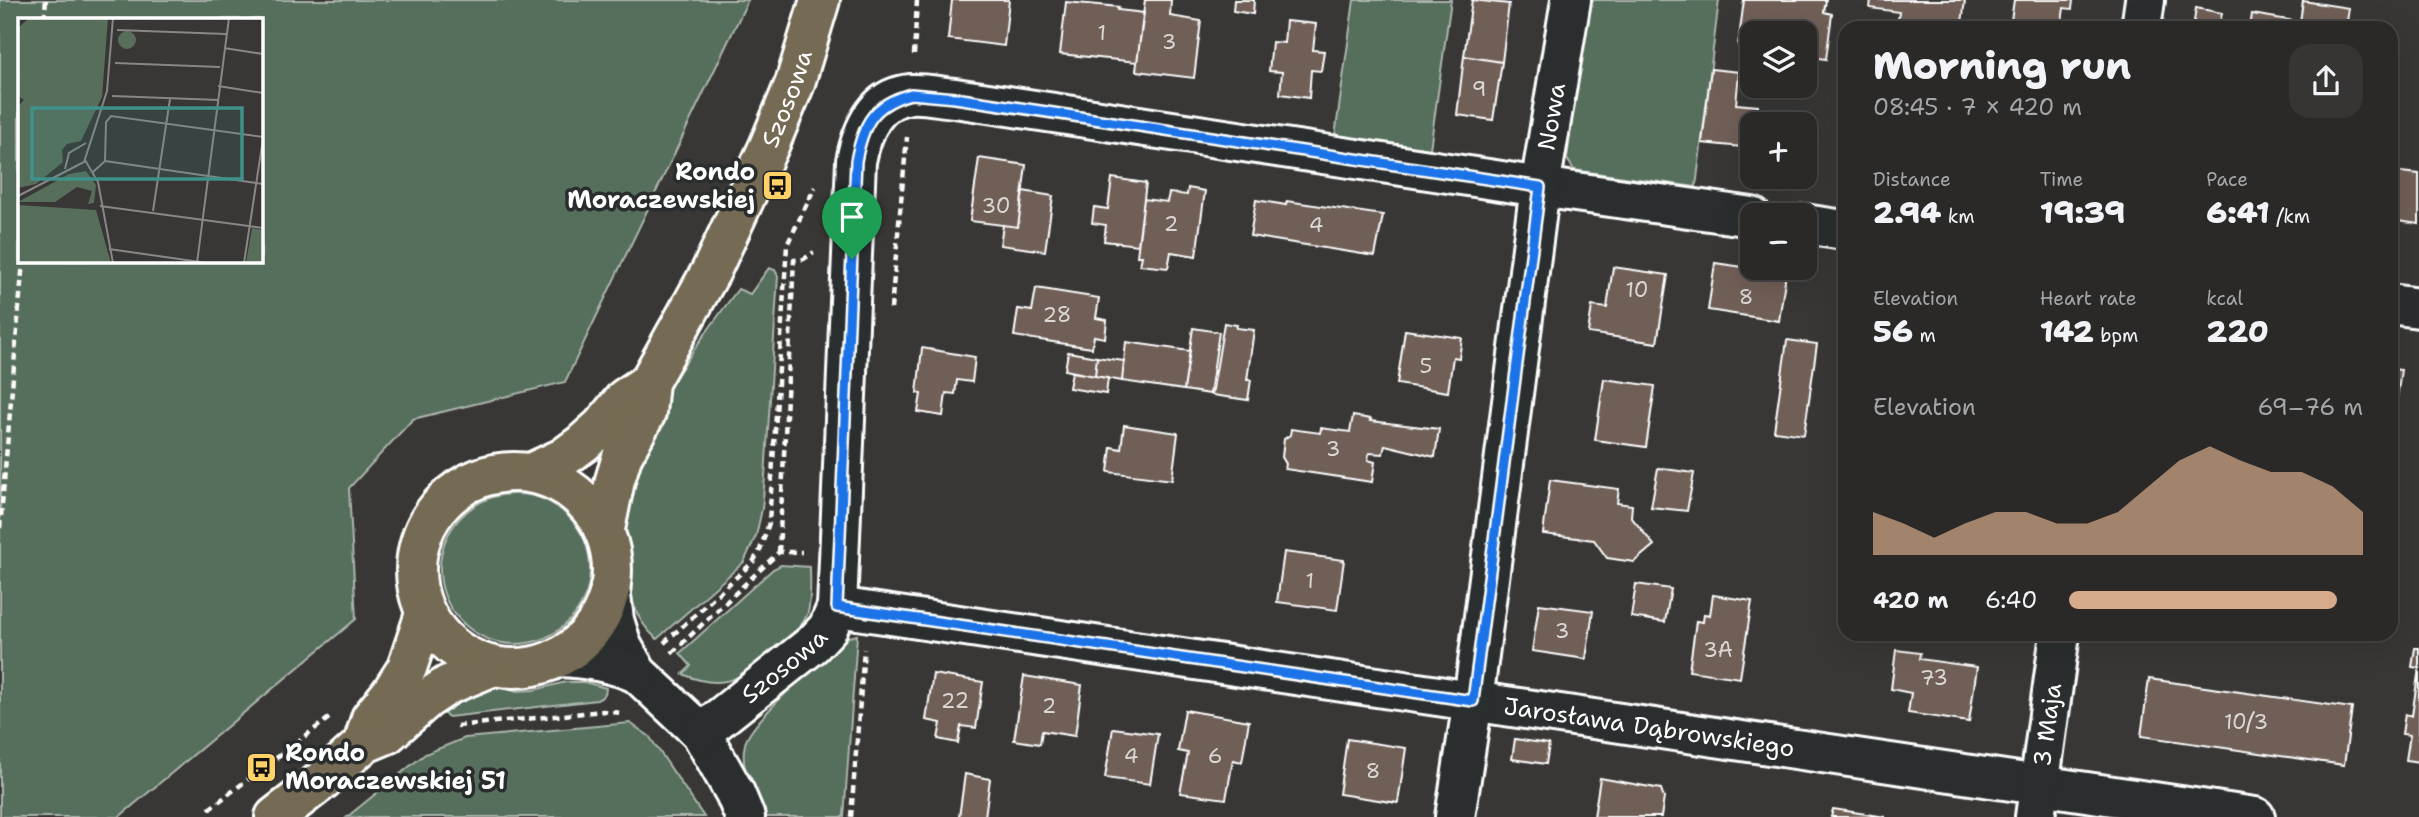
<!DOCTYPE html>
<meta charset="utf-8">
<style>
:root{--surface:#2a2928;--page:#363534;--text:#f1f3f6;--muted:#a5a6a8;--line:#464545;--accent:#d6ab8b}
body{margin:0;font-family:"Shantell Sans",sans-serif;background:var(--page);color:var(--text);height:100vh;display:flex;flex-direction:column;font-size:26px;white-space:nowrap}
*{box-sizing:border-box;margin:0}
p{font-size:23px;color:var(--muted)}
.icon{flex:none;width:38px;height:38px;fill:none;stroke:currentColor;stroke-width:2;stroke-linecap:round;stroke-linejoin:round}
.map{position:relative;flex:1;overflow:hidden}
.sheet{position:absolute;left:1838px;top:21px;width:560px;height:620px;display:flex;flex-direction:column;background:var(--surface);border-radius:21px;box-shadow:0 7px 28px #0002,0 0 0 2px var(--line)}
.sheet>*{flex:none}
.fabs{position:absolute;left:1740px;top:21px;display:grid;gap:14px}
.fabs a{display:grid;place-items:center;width:77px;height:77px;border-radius:14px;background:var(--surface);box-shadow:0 7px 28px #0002,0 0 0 2px var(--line);font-size:35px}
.pin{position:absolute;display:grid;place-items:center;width:60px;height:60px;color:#fff;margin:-72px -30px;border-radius:50% 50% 50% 0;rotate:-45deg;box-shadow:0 0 7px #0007}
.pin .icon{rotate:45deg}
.round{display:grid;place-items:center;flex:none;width:74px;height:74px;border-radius:21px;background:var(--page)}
.overview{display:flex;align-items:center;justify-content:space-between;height:119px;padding:0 35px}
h1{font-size:38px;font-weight:800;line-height:52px}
.stats{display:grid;grid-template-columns:repeat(3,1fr);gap:10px;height:119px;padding:7px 35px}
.stats div{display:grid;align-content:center}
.stats b{font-size:30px;font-weight:800}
.stats small{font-size:19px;font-weight:400}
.stats p{font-size:19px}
.chart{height:196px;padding:14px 35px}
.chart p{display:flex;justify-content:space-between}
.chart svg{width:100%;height:126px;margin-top:7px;fill:var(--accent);opacity:.7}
ul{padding:0 35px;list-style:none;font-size:23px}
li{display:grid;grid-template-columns:112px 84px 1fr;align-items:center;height:52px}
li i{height:18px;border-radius:9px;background:var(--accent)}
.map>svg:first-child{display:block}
.green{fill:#576e5b;stroke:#abb6ad;stroke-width:2;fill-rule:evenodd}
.building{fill:#6f5e57;stroke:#fff;stroke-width:2}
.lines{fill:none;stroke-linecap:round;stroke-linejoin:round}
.minor-casing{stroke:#fff;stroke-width:44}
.major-casing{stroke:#fff;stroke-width:44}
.path{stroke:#fff;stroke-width:4.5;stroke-dasharray:7 5;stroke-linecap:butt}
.minor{stroke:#2a2d2e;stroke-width:38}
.major{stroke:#746b52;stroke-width:38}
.route-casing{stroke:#fff;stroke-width:14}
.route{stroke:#1a73e8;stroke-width:9}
.labels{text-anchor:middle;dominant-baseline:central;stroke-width:7;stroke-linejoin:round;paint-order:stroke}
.number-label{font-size:21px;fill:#dbd7d5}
.street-label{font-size:24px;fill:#fff;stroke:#2a2d2e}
.poi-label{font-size:24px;font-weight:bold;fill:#fff;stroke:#2a2d2e;text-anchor:end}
.inset-road{fill:none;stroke:#888786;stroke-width:2}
.view{fill:#3f918b;fill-opacity:0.15;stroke:#3f918b;stroke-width:3.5}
.inset-edge{fill:none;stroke:#fff;stroke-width:3.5}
</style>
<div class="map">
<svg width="2419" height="817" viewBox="0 0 2419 817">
<rect width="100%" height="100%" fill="#383736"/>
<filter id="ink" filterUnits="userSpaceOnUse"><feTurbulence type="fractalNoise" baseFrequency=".0143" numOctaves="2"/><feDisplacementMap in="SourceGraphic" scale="14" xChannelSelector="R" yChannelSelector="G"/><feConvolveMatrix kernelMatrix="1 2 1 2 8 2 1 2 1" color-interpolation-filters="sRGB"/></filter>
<g filter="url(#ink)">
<path class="green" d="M0,0h748l-183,382 -152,37 -64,69 7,131 -237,198h-119zM261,19v242h-242v-242z
M1354,0h97l-21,149 -95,-13z
M1587,0h132l-23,187 -122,-17 -7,-11z
M769,268l6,2 3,6 -13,201 -3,32 -6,27 -12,26 -87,77c-27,-23 -27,-48 -28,-82 -1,-12 -6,-25 -6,-37 2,-82 68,-167 115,-231l12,5z
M440 569a75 75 0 1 1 150 0a75 75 0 1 1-150 0Z
M781,565l29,2c0,14 2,35 -3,48 -5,12 -16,19 -25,27 -32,30 -53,53 -99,32l8,-8 -11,-13 93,-84z
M857,635l-13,182h-82c-8,-22 -23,-49 -17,-73 5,-23 79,-86 100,-106z
M566,682h18l22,6c0,7 -3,9 -9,12l-148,17 -13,-8 54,-23 25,5 19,-1z
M630,723l19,13 55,81h-357l78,-63 40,-16z"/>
<path class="building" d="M952,0h57l-5,46 -56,-7z
M1145,0h26l-1,16 31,5 -7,57 -58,-7z
M1234,0h20l-1,14 -20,-3z
M1472,0l37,4 -7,58 -38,-6z
M1744,0h82l-2,12 8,2 -6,45 -22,-3v-23h-52v15l-14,-2z
M1871,0h94l-3,23 -21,-2 -1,6 -42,-6 1,-9 -29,-4z
M2014,0h59l-1,9 -8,-1 -3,20 -51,-1z
M2303,1l46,7 -3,20 -46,-6z
M1066,2l53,5 -1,3 26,3 -7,49 -77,-8z
M2196,8l26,5 -3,15h-26z
M2252,14l54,9 -1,5h-55z
M1286,21l30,3 -3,26 11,1 -3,20 -10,-1 -2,28 -29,-4 2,-22 -13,-1 3,-29 12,1z
M1464,56l38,6 -9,58 -36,-5z
M1711,69l28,3 -3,32 22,2 -2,18h-4v24l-50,-5z
M979,158l47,7 -8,62 -48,-6z
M2390,171l29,3v50l-29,-4z
M1112,178l34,5 -8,62 -34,-4 2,-16 -14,-2 2,-16 14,2z
M1188,188l17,3 -9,65 -25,-4 -3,16 -28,-3 2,-9h-5l7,-57 23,3 2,-9 18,2z
M1023,191l30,5 -8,55 -45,-6 3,-20 15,2z
M1256,200l30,5 1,-4 96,14 -8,41 -125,-20z
M1715,263l71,10 -7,48 -71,-11z
M1613,267l55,8 -11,68 -69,-10 4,-27 15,2z
M1036,288l63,10 -3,20 11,2 -2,18 -11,-2 -2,12 -78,-12 4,-27 14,2z
M1224,323l13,2 -1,3 18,2 -7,50h4l-3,20 -36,-5z
M1193,328l26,4 -9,62 -26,-4z
M1405,330l57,8 -3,20 -6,-1 -5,35 -51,-8z
M1787,340l30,4 -13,91 -30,-4z
M1126,342l64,9 -6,39 -62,-9z
M922,348l53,9 -3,25 -15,-2 -2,14 -9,-1 -3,23 -25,-4 3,-18 -4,-1z
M1068,352l29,5 -2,19 -30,-6z
M1097,357l27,4 -2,20 -27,-5z
M2390,369l11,1 -8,57h-3z
M1072,372l36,6 -2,16 -37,-6z
M1604,379l51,7 -9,61 -51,-7z
M1353,416l18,3 -1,2 69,8 -4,28 -50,-12 -2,9 -14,-1 -1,7 7,2 -3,20 -87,-13 1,-5 -4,-7 2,-18 6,-4 1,-6 29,4 1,-5 29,4z
M1124,425l54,8 -6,47 -64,-8 3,-25 10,2z
M1658,468l36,5 -7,38 -36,-4z
M1550,480l69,9 -2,14 15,2 -1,12 23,28 -20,17 -27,-4 -13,-18 -51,-6z
M1284,552l60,8 -7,50 -60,-8z
M1636,584l35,5 -6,33 -34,-5z
M1713,595l39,6 -12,77 -51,-7 7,-50 7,1 1,-8 6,1z
M1539,604l54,7 -7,48 -54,-8z
M2415,648h4v114l-13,-2 4,-25 -8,-1 3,-20 7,2 7,-48 -7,-1z
M1896,650l24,3 -1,6 58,8 -8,55 -61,-9 3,-20 -20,-4z
M933,674l50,8 -7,46 -15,-2 -3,17 -20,-4 3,-16 -15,-3z
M1024,676l58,9 -7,51 -33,-5 -2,13 -26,-4z
M2149,679l203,29 -8,57 -203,-29z
M1185,710l64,11 -7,41 -9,-2 -7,39 -46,-6 8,-40 -10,-2z
M1113,728l45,6 -8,50 -45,-6z
M1347,739l59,9 -8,55 -59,-9z
M1515,739l34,5 -3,20 -34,-5z
M965,774l25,5 -5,38h-26z
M1600,778l61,11 3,9 -3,19h-67z
M1833,809l53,8h-55z"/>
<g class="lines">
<defs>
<g id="minor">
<path d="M2141,28l4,-28"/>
<path d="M1804,224l40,6"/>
<path d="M2390,304l29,4"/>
<path d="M610,588l4,32 8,26 15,27 64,60 34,60 10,24"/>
<path id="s1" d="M837,607l1418,210"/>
<path d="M560,657c28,1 51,5 77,16"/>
<path id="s2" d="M701,733l112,-89 15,-16 9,-21 19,-446c6,-30 19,-64 55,-67 14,-1 30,3 44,4l585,89 212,30"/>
<path id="s3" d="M1455,817l18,-116 67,-514 31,-187"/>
<path id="s4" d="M2035,817l25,-183"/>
</g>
<g id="major">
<circle cx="514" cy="570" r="98"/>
<path d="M533,472l30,-14 19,-14 19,-17 24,-29 24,-16"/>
<path id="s5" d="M605,529l10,-49 7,-23 24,-44 3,-31 62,-111 58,-125 26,-63 25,-83"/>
<path d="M363,744l8,-26 20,-25 16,-25 17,-51"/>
<path d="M275,817l49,-38 39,-35 24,-10 40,-35 21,-14 41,-17"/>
</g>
</defs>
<use href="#minor" class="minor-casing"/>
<use href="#major" class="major-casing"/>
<path class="path" d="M44,19l2,-19
M914,55l3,-55
M891,309l16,-172
M0,528l23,-267
M779,552l15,-292 10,-1 10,-7
M664,643l89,-81 7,-12 9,-27 18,-278 28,-58
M672,653l107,-101h23
M457,726l146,-15 19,2
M209,809l120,-91
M851,817l13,-168"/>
<use href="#minor" class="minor"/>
<use href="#major" class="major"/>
</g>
</g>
<g class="lines" filter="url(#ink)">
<defs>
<path id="route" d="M911,94l44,4 585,89 -67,514 -636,-94 19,-446c7,-37 17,-57 55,-67z"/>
</defs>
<use href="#route" class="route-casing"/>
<use href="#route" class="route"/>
</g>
<defs>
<symbol id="bus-square" viewBox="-11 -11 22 22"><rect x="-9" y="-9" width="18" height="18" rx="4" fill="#ffd166" stroke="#2a2d2e"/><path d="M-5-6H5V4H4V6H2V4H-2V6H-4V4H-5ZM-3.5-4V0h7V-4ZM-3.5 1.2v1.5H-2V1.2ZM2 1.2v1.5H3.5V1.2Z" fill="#111"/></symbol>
</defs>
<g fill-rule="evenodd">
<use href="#bus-square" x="760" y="168" width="35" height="35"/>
<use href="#bus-square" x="244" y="750" width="35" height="35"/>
</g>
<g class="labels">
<g class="number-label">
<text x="1102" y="33">1</text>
<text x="1169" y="42">3</text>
<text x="1479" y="89">9</text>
<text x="996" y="206">30</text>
<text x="1171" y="224">2</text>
<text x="1316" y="225">4</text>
<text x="1637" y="290">10</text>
<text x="1746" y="297">8</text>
<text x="1057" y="315">28</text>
<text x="1426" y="366">5</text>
<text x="1333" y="449">3</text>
<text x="1310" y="581">1</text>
<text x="1562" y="631">3</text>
<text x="1718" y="650">3A</text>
<text x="1934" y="678">73</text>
<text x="955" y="701">22</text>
<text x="1049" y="706">2</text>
<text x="2246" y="722">10/3</text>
<text x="1131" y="756">4</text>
<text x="1215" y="756">6</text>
<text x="1373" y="771">8</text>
</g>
<g class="street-label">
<text stroke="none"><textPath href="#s5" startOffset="471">Szosowa</textPath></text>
<text stroke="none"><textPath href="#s3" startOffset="707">Nowa</textPath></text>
<text stroke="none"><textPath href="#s2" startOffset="107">Szosowa</textPath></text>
<text stroke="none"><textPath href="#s4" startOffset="93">3 Maja</textPath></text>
<text stroke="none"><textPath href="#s1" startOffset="821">Jarosława Dąbrowskiego</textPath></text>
</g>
<g class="poi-label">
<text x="755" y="172">Rondo<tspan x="755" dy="28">Moraczewskiej</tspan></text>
<text x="285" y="753" text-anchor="start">Rondo<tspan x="285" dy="28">Moraczewskiej 51</tspan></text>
</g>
</g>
<g transform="translate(18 18)">
<rect width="245" height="245" fill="#383736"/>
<path d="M11,0h79l-6,79 -21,44 -14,3 -5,6 1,12 -27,22 -18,4v-82l6,-6 -6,-4v-68zM100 22a9 9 0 1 1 18 0a9 9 0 1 1-18 0ZM68,153l10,14 -2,18 -6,1 4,-13 -15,-4 -22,15h-37l51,-28zM0,187l78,5 15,53h-93zM234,210l11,2v33h-17z" fill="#576e5b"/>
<path class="inset-road" d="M99,12l109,4M206,30l39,6M97,45l105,4M200,68l45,7M94,78l107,4M67,142l13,22 15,81M87,143l158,23M47,151l4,-16 17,-10M75,154l12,-11 1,-39 5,-6 152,21M0,178l66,-34 23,-71 6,-73M82,188l163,22M135,193l17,-112M91,231l98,14M179,245l32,-245M226,245l19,-124"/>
<path class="view" d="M14,90h210v71h-210z"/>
<rect width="245" height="245" class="inset-edge"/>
</g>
</svg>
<div class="fabs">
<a><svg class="icon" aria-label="layers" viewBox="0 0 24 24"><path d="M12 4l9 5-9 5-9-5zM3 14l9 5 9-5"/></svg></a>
<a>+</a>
<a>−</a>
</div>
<div class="pin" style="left:852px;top:259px;background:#1e9e55"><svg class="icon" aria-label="arrive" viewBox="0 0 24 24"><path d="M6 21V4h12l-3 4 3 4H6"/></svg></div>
<section class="sheet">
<div class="overview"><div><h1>Morning run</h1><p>08:45 · 7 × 420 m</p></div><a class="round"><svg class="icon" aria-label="share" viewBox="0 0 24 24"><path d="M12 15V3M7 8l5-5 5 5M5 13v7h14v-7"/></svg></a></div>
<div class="stats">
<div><p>Distance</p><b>2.94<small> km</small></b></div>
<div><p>Time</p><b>19:39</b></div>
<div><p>Pace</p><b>6:41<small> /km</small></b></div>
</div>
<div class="stats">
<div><p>Elevation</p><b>56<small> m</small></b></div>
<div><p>Heart rate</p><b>142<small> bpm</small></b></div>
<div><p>kcal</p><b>220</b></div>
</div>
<div class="chart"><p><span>Elevation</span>69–76 m</p>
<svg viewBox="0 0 160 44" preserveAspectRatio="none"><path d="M0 44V29L10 33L20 38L30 33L40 29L50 29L60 33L70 33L80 29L90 20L100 11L110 6L120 11L130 15L140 15L150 20L160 29V44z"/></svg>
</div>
<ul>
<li><b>420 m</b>6:40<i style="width:91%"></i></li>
</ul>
</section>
</div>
